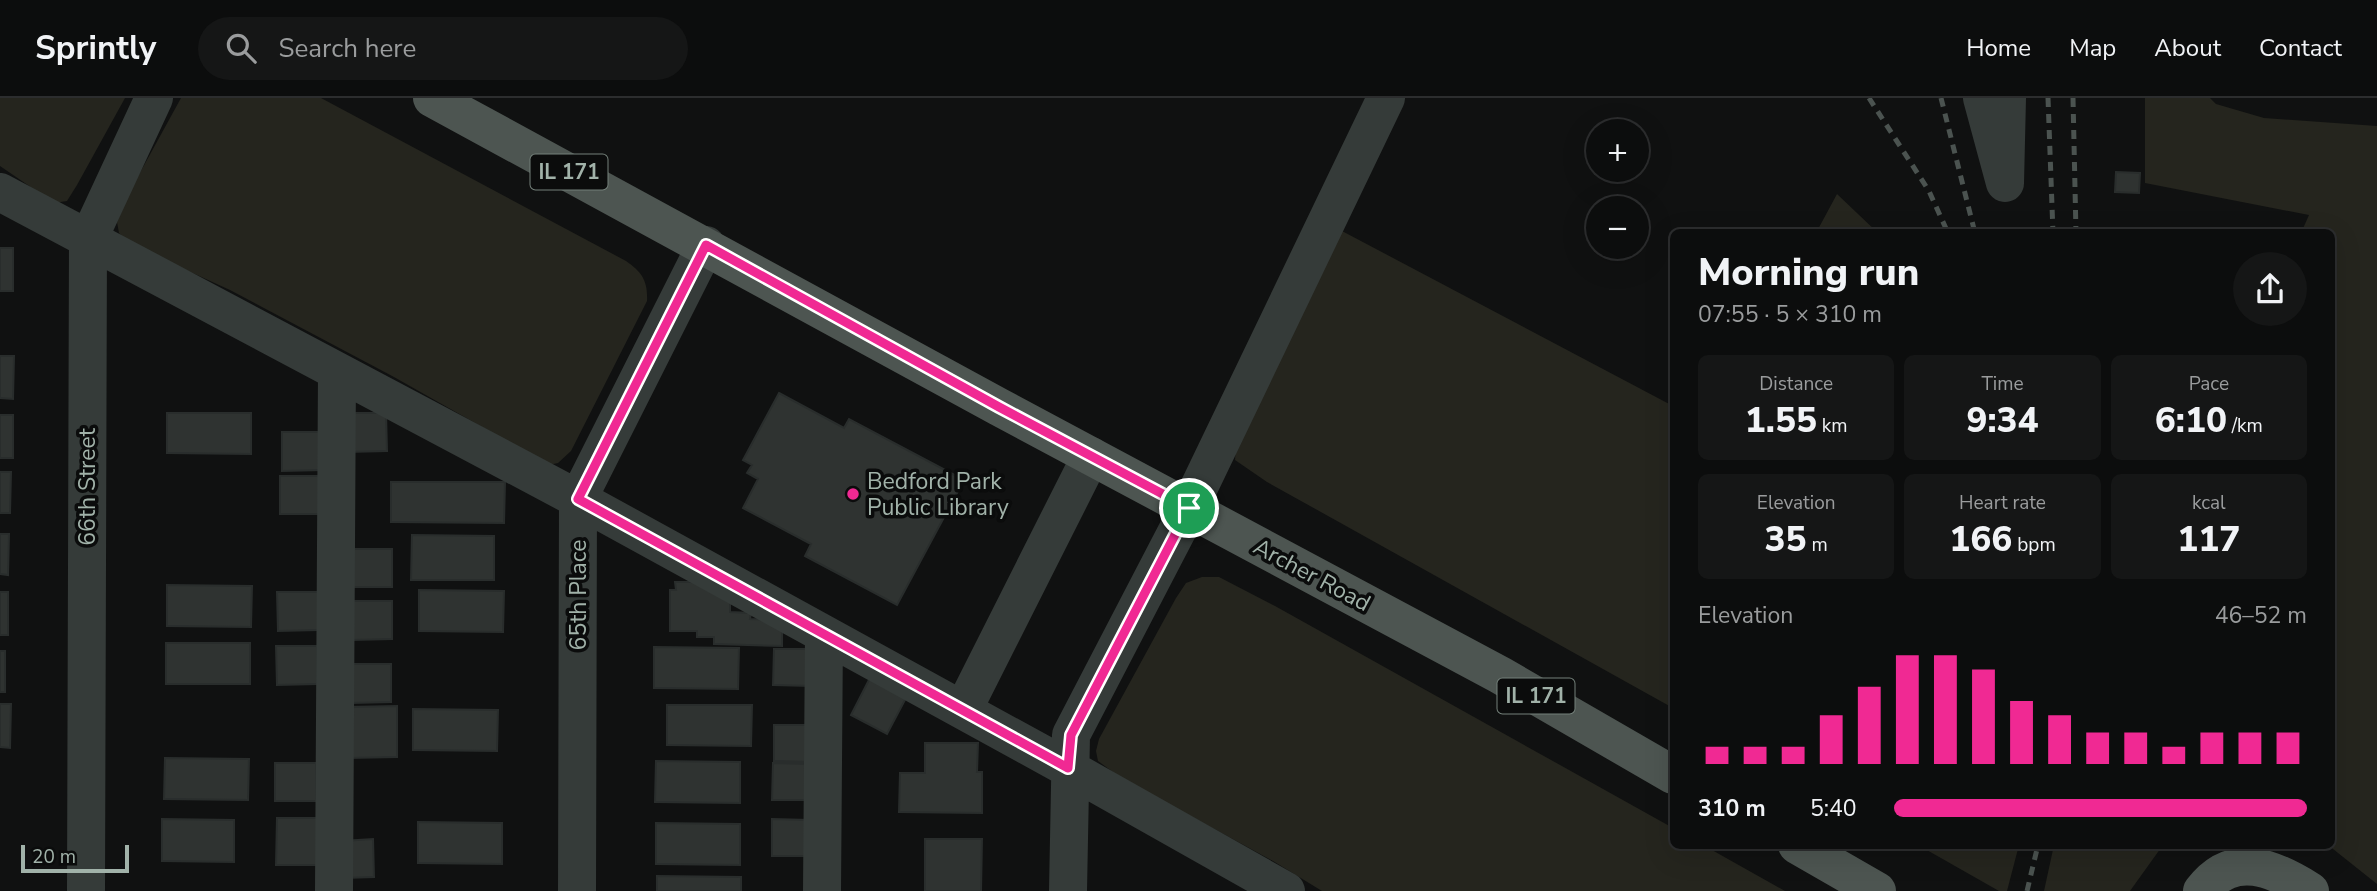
<!DOCTYPE html>
<meta charset="utf-8">
<style>
:root{--surface:#0c0d0d;--page:#151616;--text:#f1f3f6;--muted:#9a9c9d;--line:#2c2d2e;--accent:#f02993}
body{margin:0;font-family:"Nunito Sans",sans-serif;background:var(--page);color:var(--text);height:100vh;display:flex;flex-direction:column;font-size:26px;white-space:nowrap}
*{box-sizing:border-box;margin:0}
p{font-size:23px;color:var(--muted)}
.icon{flex:none;width:38px;height:38px;fill:none;stroke:currentColor;stroke-width:2;stroke-linecap:round;stroke-linejoin:round}
.map{position:relative;flex:1;overflow:hidden}
.sheet{position:absolute;left:1670px;top:131px;width:665px;height:620px;display:flex;flex-direction:column;background:var(--surface);border-radius:10px;box-shadow:0 7px 28px #0002,0 0 0 2px var(--line)}
.sheet>*{flex:none}
.controls{position:absolute;left:1586px;top:21px;display:grid;gap:14px}
.controls a{display:grid;place-items:center;width:63px;height:63px;border-radius:50%;background:var(--surface);box-shadow:0 7px 28px #0002,0 0 0 2px var(--line);font-size:35px}
.scale{position:absolute;left:21px;bottom:18px;width:108px;box-sizing:border-box;padding-left:7px;border:4px solid #a1b2a9;border-top:0;font-size:19px;line-height:24px;white-space:nowrap;color:#a1b2a9;-webkit-text-stroke:5px #0b0c0c;paint-order:stroke}
.pin{position:absolute;display:grid;place-items:center;width:60px;height:60px;color:#fff;margin:-30px;border:4px solid #fff;border-radius:50%;box-shadow:0 2px 7px #0007}
.round{display:grid;place-items:center;flex:none;width:74px;height:74px;border-radius:37px;background:var(--page)}
.overview{display:flex;align-items:center;justify-content:space-between;height:119px;padding:0 28px}
h1{font-size:38px;font-weight:800;line-height:52px}
.stats{display:grid;grid-template-columns:repeat(3,1fr);gap:10px;height:119px;padding:7px 28px}
.stats div{display:grid;align-content:center;border-radius:10px;background:var(--page);text-align:center}
.stats b{font-size:35px;font-weight:800}
.stats small{font-size:19px;font-weight:400}
.stats p{font-size:19px}
.chart{height:196px;padding:14px 28px}
.chart p{display:flex;justify-content:space-between}
.chart svg{width:100%;height:126px;margin-top:7px;stroke:var(--accent);stroke-width:6}
ul{padding:0 28px;list-style:none;font-size:23px}
li{display:grid;grid-template-columns:112px 84px 1fr;align-items:center;height:52px}
li i{height:18px;border-radius:9px;background:var(--accent)}
header{display:flex;align-items:center;gap:42px;box-sizing:border-box;height:98px;padding:0 35px;background:var(--surface);border-bottom:2px solid var(--line)}
header strong{font-size:33px}
nav{display:flex;gap:38px;margin-inline-start:auto;font-size:24px}
.search{width:490px;height:63px;background:var(--page);display:flex;align-items:center;gap:18px;box-sizing:border-box;padding:0 24px;border-radius:38px;color:var(--muted);font-size:26px}
.map>svg:first-child{display:block}
.green{fill:#25251e}
.building{fill:#2f3331;stroke:#292d2c;stroke-width:2}
.lines{fill:none;stroke-linecap:round;stroke-linejoin:round}
.minor{stroke:#353b39;stroke-width:38}
.major{stroke:#4d5551;stroke-width:38}
.rail{stroke:#4b5350;stroke-width:5;stroke-dasharray:9 7;stroke-linecap:butt}
.route-casing{stroke:#fff;stroke-width:14}
.route{stroke:#f02993;stroke-width:9}
.poi-dot{fill:#f02993;stroke:#0b0c0c;stroke-width:2.5}
.labels{text-anchor:middle;dominant-baseline:central;stroke-width:7;stroke-linejoin:round;paint-order:stroke}
.shield{fill:#0b0c0c;stroke:#74807a;stroke-width:2}
.shield-label{font-size:21px;font-weight:bold;fill:#a1b2a9}
.poi-label{font-size:23px;fill:#a1b2a9;stroke:#0b0c0c;text-anchor:start}
.street-label{font-size:23px;fill:#a1b2a9;stroke:#0b0c0c}
</style>
<header>
<strong>Sprintly</strong>
<div class="search"><svg class="icon" aria-label="search" viewBox="0 0 24 24"><circle cx="10" cy="10" r="6"/><path d="M15 15l6 6"/></svg>Search here</div>
<nav><a>Home</a><a>Map</a><a>About</a><a>Contact</a></nav>
</header>
<div class="map">
<svg width="2377" height="793" viewBox="0 0 2377 793">
<rect width="100%" height="100%" fill="#101111"/>
<path class="green" d="M0,0h125l-48,87 -10,16 -13,2 -54,-37z
M181,0h140l305,163c16,11 22,20 21,40l-76,150 -13,12 -9,2 -155,-88 -164,-87 -101,-46 -10,-11 -2,-11 14,-33z
M2145,0h65l6,6 48,14 113,8v758l-49,-39h3v-612h-30l8,-18 -164,-32z
M1837,96l41,39h-62z
M1342,133l331,175v302l-406,-226 -32,-22 2,-27z
M1202,479h17l56,29 398,222v17h30l82,46h-463l-49,-30 -152,-83 -23,-17 -2,-10 3,-12 77,-141 10,-15z
M1918,747h101l-12,46h-8z
M2054,747h109l-33,46h-86z"/>
<path class="building" d="M2116,74l24,1 -1,20 -24,-1z
M0,150h13v43h-13z
M0,258h14l-1,43 -13,-1z
M779,295l65,35 5,-9 115,61 -67,125 -92,-49 6,-12 -68,-36 15,-29 -11,-6 5,-8 -9,-5z
M167,315h84v41l-84,-1z
M346,315h40l1,38 -41,1z
M0,317h13v43h-13z
M282,334h41v38l-41,1z
M0,374h11l-1,41h-10z
M280,378h41l-1,38h-40z
M391,384h114l-1,41 -113,-1z
M0,436h9l-1,41 -8,-1z
M412,437l82,1v44h-83z
M351,451h41v38h-40z
M675,484h35l20,8v22l21,1 -1,6 32,1v26l-68,-2v-7h-17v-6h-27v-41h6z
M167,487l85,1 -1,41 -84,-1z
M419,492l85,1 -1,41 -84,-1z
M0,494h8v43h-8z
M277,494h41v38l-40,1z
M352,503h40v38l-40,1z
M166,545h84v41h-84z
M276,548h41v38l-40,1z
M654,549l85,1 -1,41 -84,-1z
M774,551h37v37l-38,-1z
M0,553h5v41h-5z
M350,566h41v38l-40,1z
M870,580l36,20 -19,36 -36,-19z
M0,606h11l-1,44 -10,-1z
M667,607h85l-1,41 -84,-1z
M397,608v51l-49,1 -1,-51z
M413,611l85,1 -1,41 -84,-1z
M774,627h37v37l-37,-1z
M925,645h53l-1,29h5v41l-83,-1 1,-39h25z
M165,660l84,1 -1,41 -84,-1z
M656,663l84,1v41l-85,-1z
M275,665h41v38h-41z
M773,665l37,1v36h-38z
M277,720h41v47h-42z
M162,721l72,1v42l-72,-1z
M772,721l37,1v36h-37z
M418,724l84,1v41l-84,-1z
M656,725l84,1v41l-84,-1z
M373,741l1,38 -30,1 -2,-37z
M925,741h57l-1,52h-56z
M657,778l84,1v14h-84z"/>
<g class="lines">
<path class="minor" d="M1982,0l23,85 2,-85
M0,94l578,307 490,269 218,123
M963,612l128,-254
M86,793l2,-651 66,-142
M334,793l3,-519
M577,793l1,-392 128,-254
M822,793l2,-257
M1068,793l3,-156 118,-227 197,-410"/>
<path class="major" d="M432,0l567,309 501,268 173,100
M1797,747l80,46
M2202,793c32,-42 73,-22 108,0"/>
<path class="rail" d="M1869,0l60,93 19,42
M1941,0l34,135
M2048,0l5,135
M2073,0l3,135
M2027,793l11,-46"/>
</g>
<g class="lines">
<defs>
<path id="route" d="M706,147l293,162 190,101 -118,227 -3,33 -490,-269z"/>
</defs>
<use href="#route" class="route-casing"/>
<use href="#route" class="route"/>
</g>
<circle class="poi-dot" cx="853" cy="396" r="7"/>
<g class="labels">
<g class="shield">
<rect x="530.5" y="56.5" width="77" height="35" rx="5"/>
<rect x="1497.5" y="580.5" width="77" height="35" rx="5"/>
</g>
<g class="shield-label">
<text x="569" y="74">IL 171</text>
<text x="1536" y="598">IL 171</text>
</g>
<g class="poi-label">
<text x="867" y="383">Bedford Park<tspan x="867" dy="26">Public Library</tspan></text>
</g>
<g class="street-label">
<text transform="translate(87 389) rotate(-90)">66th Street</text>
<text transform="translate(1312 477) rotate(28)">Archer Road</text>
<text transform="translate(578 497) rotate(-90)">65th Place</text>
</g>
</g>
</svg>
<div class="controls">
<a>+</a>
<a>−</a>
</div>
<div class="scale">20 m</div>
<div class="pin" style="left:1189px;top:410px;background:#1e9e55"><svg class="icon" aria-label="arrive" viewBox="0 0 24 24"><path d="M6 21V4h12l-3 4 3 4H6"/></svg></div>
<section class="sheet">
<div class="overview"><div><h1>Morning run</h1><p>07:55 · 5 × 310 m</p></div><a class="round"><svg class="icon" aria-label="share" viewBox="0 0 24 24"><path d="M12 15V3M7 8l5-5 5 5M5 13v7h14v-7"/></svg></a></div>
<div class="stats">
<div><p>Distance</p><b>1.55<small> km</small></b></div>
<div><p>Time</p><b>9:34</b></div>
<div><p>Pace</p><b>6:10<small> /km</small></b></div>
</div>
<div class="stats">
<div><p>Elevation</p><b>35<small> m</small></b></div>
<div><p>Heart rate</p><b>166<small> bpm</small></b></div>
<div><p>kcal</p><b>117</b></div>
</div>
<div class="chart"><p><span>Elevation</span>46–52 m</p>
<svg viewBox="0 0 160 44" preserveAspectRatio="none"><path d="M5 44V38M15 44V38M25 44V38M35 44V27M45 44V17M55 44V6M65 44V6M75 44V11M85 44V22M95 44V27M105 44V33M115 44V33M125 44V38M135 44V33M145 44V33M155 44V33"/></svg>
</div>
<ul>
<li><b>310 m</b>5:40<i style="width:100%"></i></li>
</ul>
</section>
</div>
